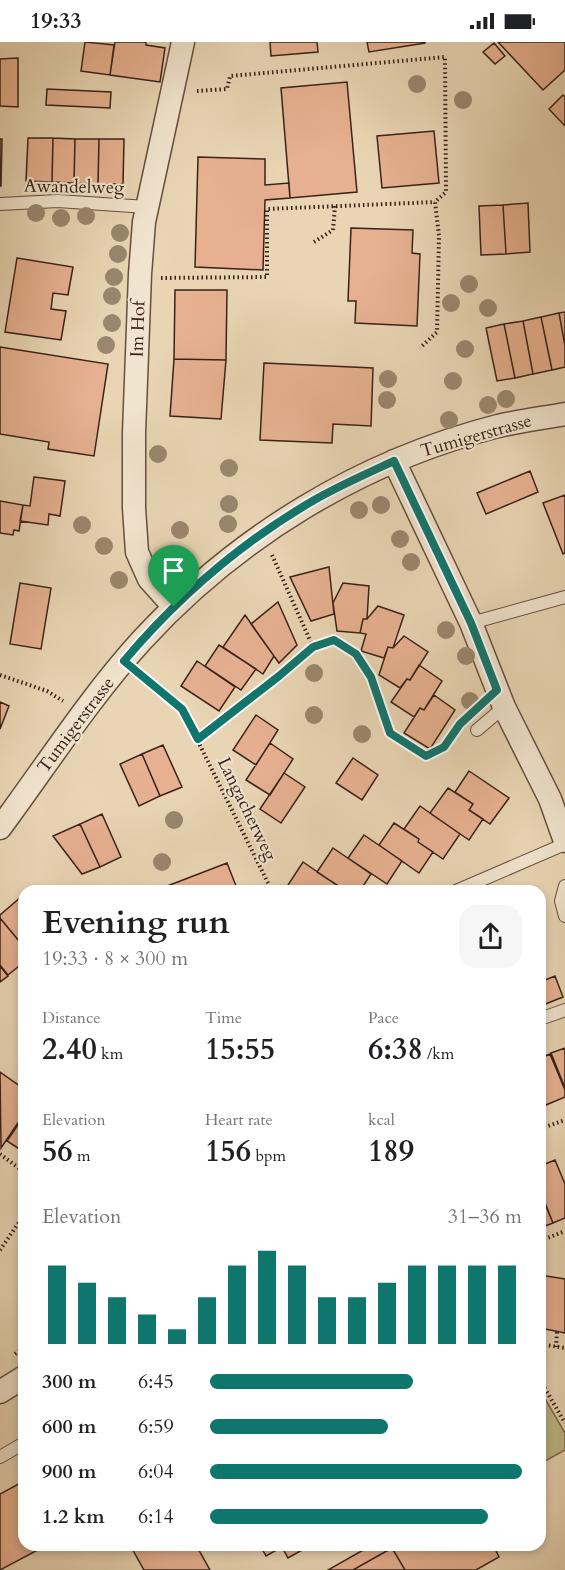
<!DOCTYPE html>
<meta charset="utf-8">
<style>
:root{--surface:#fff;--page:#f6f6f6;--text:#202124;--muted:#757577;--accent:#0f766e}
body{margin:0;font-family:Cardo,serif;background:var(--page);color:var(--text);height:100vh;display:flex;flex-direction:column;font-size:22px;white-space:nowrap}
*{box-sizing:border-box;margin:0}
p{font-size:20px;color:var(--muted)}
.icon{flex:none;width:33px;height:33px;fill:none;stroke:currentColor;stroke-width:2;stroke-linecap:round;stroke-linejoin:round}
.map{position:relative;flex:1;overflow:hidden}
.details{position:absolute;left:18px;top:843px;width:528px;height:666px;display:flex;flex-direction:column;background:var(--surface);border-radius:18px;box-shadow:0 3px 9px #0003}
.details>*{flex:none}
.pin{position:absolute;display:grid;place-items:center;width:51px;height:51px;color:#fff;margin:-62px -26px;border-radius:50% 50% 50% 0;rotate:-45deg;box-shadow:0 0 6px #0007}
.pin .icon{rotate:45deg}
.round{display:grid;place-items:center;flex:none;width:63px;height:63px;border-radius:18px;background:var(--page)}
.summary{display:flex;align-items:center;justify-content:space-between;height:102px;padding:0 24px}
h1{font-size:33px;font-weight:700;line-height:45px}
.stats{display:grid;grid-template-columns:repeat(3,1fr);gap:9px;height:102px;padding:6px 24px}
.stats div{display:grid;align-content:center}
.stats b{font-size:30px;font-weight:700}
.stats small{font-size:16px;font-weight:400}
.stats p{font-size:16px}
.chart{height:168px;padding:12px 24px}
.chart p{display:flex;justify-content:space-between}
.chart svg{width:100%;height:108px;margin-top:6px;stroke:var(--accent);stroke-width:6}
ul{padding:0 24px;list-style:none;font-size:20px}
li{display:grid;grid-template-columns:96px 72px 1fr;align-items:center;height:45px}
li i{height:15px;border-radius:8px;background:var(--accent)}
.status{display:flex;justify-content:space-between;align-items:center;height:42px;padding:0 30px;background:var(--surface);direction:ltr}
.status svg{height:16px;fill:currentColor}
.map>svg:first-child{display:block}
.green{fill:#bfbb87;stroke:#7c6e50;stroke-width:1.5}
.building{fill:#e7b191;stroke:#392218;stroke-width:1.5}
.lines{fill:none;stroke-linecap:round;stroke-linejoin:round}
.service-casing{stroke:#654f3f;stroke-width:14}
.minor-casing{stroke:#654f3f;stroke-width:25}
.path{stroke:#392218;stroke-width:4;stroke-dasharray:1.5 3;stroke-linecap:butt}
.service{stroke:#f1e4ce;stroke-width:12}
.minor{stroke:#f1e4ce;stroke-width:22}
.tree{fill:#9a876e}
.route-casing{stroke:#fff;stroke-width:12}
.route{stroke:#0f766e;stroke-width:8}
.labels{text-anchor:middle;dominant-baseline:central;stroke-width:4.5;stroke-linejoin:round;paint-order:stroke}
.street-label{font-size:18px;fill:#392218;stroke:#f1e4ce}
</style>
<div class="status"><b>19:33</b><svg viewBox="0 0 49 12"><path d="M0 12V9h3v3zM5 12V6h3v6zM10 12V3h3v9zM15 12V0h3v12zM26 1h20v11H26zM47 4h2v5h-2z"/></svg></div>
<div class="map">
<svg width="565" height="1528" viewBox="0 0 565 1528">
<rect width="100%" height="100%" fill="#e9d5b4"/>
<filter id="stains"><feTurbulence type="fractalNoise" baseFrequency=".00333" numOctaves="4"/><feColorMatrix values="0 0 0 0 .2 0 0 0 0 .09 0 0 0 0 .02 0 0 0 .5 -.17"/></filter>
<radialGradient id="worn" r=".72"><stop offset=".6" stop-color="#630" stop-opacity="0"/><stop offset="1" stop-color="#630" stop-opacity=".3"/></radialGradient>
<path class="green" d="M540,1348l25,43v17l-25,14z"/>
<path class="building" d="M85,0l29,3 -4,30 -29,-4z
M115,0h31v3l19,3 -5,34 -50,-7z
M270,0h47l1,10 -47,4z
M367,0h58v1l-56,9z
M498,0h67v28l-22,20z
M494,1l11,13 -10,8 -12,-12z
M18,16v49l-18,-1v-47z
M347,40l10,110 -67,6 -9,-110z
M47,47l64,3 -1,16 -64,-3z
M563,53l2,2v29l-16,-17z
M434,89l5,52 -57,5 -5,-52z
M28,96h25l-1,44 -26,-1z
M53,96l22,1 -1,44 -22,-1z
M0,97h2l-1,47h-1z
M75,97h24l-1,45 -24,-1z
M99,97h25l-1,45h-25z
M198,115l67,2v26l24,-2 1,15 -25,2 -2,70 -68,-3z
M528,161l2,49 -24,2 -3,-49z
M503,163l3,49 -25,1 -2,-49z
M351,186l62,2 -1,23 8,1 -3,72 -62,-3 1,-22h-8z
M17,216l56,9 -5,28 -15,-2 -2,16 15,2 -5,29 -56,-8z
M175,248h52l-1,70 -52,-1z
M565,270v34l-6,-33z
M559,271l6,33v21l-13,3 -11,-53z
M541,275l11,53 -19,4 -10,-53z
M523,279l10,53 -18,4 -11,-54z
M504,282l11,54 -18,3 -11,-53z
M0,305l108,17 -14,92 -46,-7 1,-7 -49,-8z
M174,317l52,1 -5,59 -51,-3z
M264,321l109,5 -2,58 -38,-2 -1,19 -72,-3z
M530,429l8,21 -52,22 -9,-21z
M34,435l31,4 -5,35 -11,-2 -1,11 -28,-4 3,-16 7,1z
M565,453v58l-2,1 -20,-51z
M0,459l23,4 -4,26 -5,-1 -1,5 -13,-2z
M329,525l5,47 -23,7 -21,-44z
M20,541l31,5 -10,61 -31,-5z
M343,541l26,3 -2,33h-4l-3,14 -23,-2 -4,-28z
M278,560l19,43 -18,18 -28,-39z
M378,564l26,9 -11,33 -5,-1 -4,11 -23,-7 5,-17 -6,-1 3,-14h4z
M245,573l29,41 -11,18 -40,-27z
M404,594l24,16 -18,28 -3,-1 -7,9 -21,-13 9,-28 5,1z
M219,603l37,24 -15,21 -36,-24z
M197,619l38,26 -16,24 -38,-25z
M419,623l23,16 -18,29 -4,-2 -6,9 -23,-15 16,-23 3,1z
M434,653l21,15 -25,39 -26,-16 16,-25 4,2z
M0,660l9,4 -9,23z
M256,673l22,15 -22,35 -23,-15z
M270,701l23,16 -23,36 -24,-15z
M163,703l19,42 -22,9 -18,-42z
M142,712l18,42 -21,10 -19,-42z
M353,716l25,17 -16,25 -26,-17z
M469,729l40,27 -19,26 -21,-14 4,-6 -18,-12z
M284,731l21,14 -24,36 -21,-14z
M448,746l25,16 -4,6 14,9 -14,21 -39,-27z
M420,764l40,28 -17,25 -25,-17 1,-3 -15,-10z
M102,772l19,43 -21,10 -20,-43z
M394,781l25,16 -1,3 15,10 -14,21 -40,-28z
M80,782l20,43 -18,7 -29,-38z
M364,793l38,26 -15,23 -39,-26z
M333,806l38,26 -11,17h-14l-29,-19z
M303,820l38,26 -2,3h-43l-8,-6z
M227,821l11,28h-75l-1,-3z
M21,855l3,3v47l-24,-29v-3z
M0,876l24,29v15l-16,13 -8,-10z
M0,924l8,10 -8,6z
M555,934l8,21 -20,8 -3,-7v-16z
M565,1006v40l-14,-35z
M550,1012l15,36v7l-19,8 -6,-14v-33z
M0,1030l24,17v25l-23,34z
M24,1074v36l-17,-11z
M555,1118l10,24v34l-12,5 -13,-33v-24z
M540,1150l13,31 -13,5z
M540,1233l25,4v54l-25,-5z
M24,1439v64h23l-47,25v-76z
M130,1503h66l14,25h-66z
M260,1503h51l-23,13 -6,-11 -16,9z
M372,1503h19l1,3 -39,22h-25z
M397,1503h96l6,12 -23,13h-71l-13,-22z
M392,1506l13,22h-52z"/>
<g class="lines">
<defs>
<path id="service" d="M0,162l58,-3 89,6
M471,581l94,-26
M477,688l27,-23
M565,844l-4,15 4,15
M456,849l109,-47
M540,977l25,-9
M0,1415l24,-14"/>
<path id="minor" d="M394,419l77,162 33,84 46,92 15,42
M174,565l-25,-28 -12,-27 -3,-44v-75l6,-159 4,-52 39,-180
M0,786c46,-62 90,-131 142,-188 96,-104 219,-179 356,-214 22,-5 45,-8 67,-12
M0,1350l24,-15"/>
</defs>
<use href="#service" class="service-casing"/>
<use href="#minor" class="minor-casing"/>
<path class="path" d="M197,49l30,-2 3,-13 215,-19 1,135 -11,10 4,34 -2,96 -17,16
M314,200l19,-12 2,-24
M161,236l106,-1v-68l168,-7
M272,513l41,92
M140,632l42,35 90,182
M0,633l47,16 16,10
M198,697l81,-62 34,-30 21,-7 22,14 15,23 19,56 36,23 18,-9 14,-19
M540,1087l25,-9
M0,1112l24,18
M540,1199l25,-10
M0,1208l24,-35
M540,1302l25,4
M556,1305l1,-16
M15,1312l9,-7
M540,1338l25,43"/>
<use href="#service" class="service"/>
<use href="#minor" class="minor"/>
</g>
<g class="tree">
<circle cx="417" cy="42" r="9"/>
<circle cx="463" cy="58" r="9"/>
<circle cx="36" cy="171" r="9"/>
<circle cx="86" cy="174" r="9"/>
<circle cx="61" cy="176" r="9"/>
<circle cx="120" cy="191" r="9"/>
<circle cx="118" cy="212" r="9"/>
<circle cx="114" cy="235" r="9"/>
<circle cx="469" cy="242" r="9"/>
<circle cx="112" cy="254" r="9"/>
<circle cx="451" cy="261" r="9"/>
<circle cx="488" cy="266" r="9"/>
<circle cx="112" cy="281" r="9"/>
<circle cx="106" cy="303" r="9"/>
<circle cx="465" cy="307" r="9"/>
<circle cx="388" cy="337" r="9"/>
<circle cx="453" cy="339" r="9"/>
<circle cx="506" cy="357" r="9"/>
<circle cx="387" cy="358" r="9"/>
<circle cx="488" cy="363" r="9"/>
<circle cx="449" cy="378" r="9"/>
<circle cx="158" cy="412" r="9"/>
<circle cx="229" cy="426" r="9"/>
<circle cx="229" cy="462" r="9"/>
<circle cx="381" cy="463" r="9"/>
<circle cx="359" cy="468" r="9"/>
<circle cx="228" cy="482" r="9"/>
<circle cx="82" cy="483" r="9"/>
<circle cx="180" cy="488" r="9"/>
<circle cx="400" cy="497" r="9"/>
<circle cx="104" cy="504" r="9"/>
<circle cx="411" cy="520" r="9"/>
<circle cx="119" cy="538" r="9"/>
<circle cx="446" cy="588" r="9"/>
<circle cx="466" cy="614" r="9"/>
<circle cx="314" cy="631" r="9"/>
<circle cx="470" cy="659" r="9"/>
<circle cx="314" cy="673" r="9"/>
<circle cx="362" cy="692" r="9"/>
<circle cx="174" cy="778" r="9"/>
<circle cx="162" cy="820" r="9"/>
</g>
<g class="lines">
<defs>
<path id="route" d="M394,419l77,162 26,67 -37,34 -16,23 -18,9 -36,-23 -19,-56 -15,-23 -22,-14 -21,7 -34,29 -81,63 -16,-30 -58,-48c54,-64 119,-120 192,-162 25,-14 52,-26 78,-38z"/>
</defs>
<use href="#route" class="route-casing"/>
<use href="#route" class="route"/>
</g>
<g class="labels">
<g class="street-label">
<text transform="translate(74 145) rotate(1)">Awandelweg</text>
<text transform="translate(138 287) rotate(-88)">Im Hof</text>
<text transform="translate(476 394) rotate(-16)">Tumigerstrasse</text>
<text transform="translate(76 683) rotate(-53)">Tumigerstrasse</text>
<text transform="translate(247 767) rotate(64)">Langacherweg</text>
</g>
</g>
<rect width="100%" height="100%" filter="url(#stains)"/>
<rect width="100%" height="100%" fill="url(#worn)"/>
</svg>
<div class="pin" style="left:174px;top:565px;background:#1e9e55"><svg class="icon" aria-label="arrive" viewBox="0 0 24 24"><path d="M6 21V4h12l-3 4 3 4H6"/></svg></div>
<section class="details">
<div class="summary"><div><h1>Evening run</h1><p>19:33 · 8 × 300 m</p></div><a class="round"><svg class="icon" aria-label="share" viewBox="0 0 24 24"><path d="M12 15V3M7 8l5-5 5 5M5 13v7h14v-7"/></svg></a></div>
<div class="stats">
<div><p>Distance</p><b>2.40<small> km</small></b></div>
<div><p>Time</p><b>15:55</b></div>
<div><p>Pace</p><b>6:38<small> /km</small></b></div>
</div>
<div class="stats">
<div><p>Elevation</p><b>56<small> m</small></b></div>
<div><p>Heart rate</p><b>156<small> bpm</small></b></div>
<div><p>kcal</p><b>189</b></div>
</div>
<div class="chart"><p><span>Elevation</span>31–36 m</p>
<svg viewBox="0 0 160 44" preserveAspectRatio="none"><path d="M5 44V12M15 44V19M25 44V25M35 44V32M45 44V38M55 44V25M65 44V12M75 44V6M85 44V12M95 44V25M105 44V25M115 44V19M125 44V12M135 44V12M145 44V12M155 44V12"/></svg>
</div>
<ul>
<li><b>300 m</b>6:45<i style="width:65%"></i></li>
<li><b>600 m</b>6:59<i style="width:57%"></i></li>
<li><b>900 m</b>6:04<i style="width:100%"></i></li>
<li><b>1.2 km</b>6:14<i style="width:89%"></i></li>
</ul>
</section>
</div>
